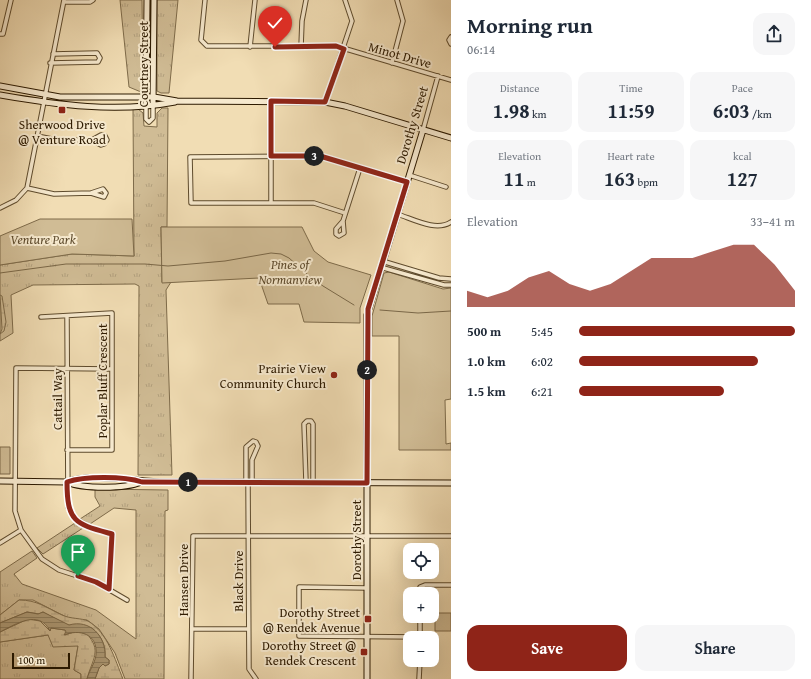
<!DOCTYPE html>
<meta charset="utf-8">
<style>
:root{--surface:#fff;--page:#f6f6f7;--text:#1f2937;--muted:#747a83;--accent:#8f2418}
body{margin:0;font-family:"Gentium Book Plus",serif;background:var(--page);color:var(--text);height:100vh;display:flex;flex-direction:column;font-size:15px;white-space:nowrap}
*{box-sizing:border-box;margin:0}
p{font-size:13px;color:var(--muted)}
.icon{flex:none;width:22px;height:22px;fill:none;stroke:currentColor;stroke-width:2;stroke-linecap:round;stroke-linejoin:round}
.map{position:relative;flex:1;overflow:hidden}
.drawer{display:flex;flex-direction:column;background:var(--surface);width:360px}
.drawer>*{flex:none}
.buttons{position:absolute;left:403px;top:543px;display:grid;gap:8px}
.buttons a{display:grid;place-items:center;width:36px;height:36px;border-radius:8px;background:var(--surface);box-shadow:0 4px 16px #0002;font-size:20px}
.scale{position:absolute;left:12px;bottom:10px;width:58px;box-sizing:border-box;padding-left:4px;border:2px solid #2d1a00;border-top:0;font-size:11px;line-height:14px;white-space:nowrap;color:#2d1a00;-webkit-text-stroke:3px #f6e9ce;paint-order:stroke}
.pin{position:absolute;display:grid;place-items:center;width:34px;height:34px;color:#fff;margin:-41px -17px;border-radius:50% 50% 50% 0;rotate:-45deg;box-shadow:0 0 4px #0007}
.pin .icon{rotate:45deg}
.km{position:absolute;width:20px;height:20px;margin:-10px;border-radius:50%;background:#222;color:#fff;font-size:11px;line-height:20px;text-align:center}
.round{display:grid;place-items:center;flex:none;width:42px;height:42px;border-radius:12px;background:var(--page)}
.head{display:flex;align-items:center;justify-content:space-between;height:68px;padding:0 16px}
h1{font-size:22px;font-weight:700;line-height:30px}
.figures{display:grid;grid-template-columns:repeat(3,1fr);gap:6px;height:68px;padding:4px 16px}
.figures div{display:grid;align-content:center;border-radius:10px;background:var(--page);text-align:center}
.figures b{font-size:20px;font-weight:700}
.figures small{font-size:11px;font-weight:400}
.figures p{font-size:11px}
.chart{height:112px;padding:8px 16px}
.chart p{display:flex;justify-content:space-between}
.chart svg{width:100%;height:72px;margin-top:4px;fill:var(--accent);opacity:.7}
.cta{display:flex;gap:8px;margin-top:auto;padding:8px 16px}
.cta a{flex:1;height:46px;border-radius:12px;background:var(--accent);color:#fff;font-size:16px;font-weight:700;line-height:46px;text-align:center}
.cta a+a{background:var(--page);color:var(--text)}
ul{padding:0 16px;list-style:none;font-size:13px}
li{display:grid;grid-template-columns:64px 48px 1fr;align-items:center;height:30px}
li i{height:10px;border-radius:5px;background:var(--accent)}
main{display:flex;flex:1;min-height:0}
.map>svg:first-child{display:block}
.grass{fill:url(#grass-tufts);stroke:#7e6b4a}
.wetland{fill:url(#wetland-marsh);stroke:#7e6b4a}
.park{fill:#d0bc95;stroke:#7e6b4a}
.water{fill:url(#water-rules);stroke:#7a6747}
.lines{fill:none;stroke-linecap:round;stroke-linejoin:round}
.stream{stroke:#7a6747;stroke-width:1}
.street-casing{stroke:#5e4b2d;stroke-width:5.5}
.secondary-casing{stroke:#2d1a00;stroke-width:7}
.street{stroke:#f6e9ce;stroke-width:3.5}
.secondary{stroke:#f6e9ce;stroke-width:5}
.route-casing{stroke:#fff;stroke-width:8}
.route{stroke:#8f2418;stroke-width:5}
.poi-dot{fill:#8f2418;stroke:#f6e9ce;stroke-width:1.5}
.labels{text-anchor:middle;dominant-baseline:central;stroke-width:4;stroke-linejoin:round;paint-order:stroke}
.street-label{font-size:13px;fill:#2d1a00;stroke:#f6e9ce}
.poi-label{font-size:13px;fill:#2d1a00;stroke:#f6e9ce;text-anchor:end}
.park-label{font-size:13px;font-style:italic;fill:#5e4b2d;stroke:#f6e9ce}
</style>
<main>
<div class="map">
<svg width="451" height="679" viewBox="0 0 451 679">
<defs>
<pattern id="grass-tufts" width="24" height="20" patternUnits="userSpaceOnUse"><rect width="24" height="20" fill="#d0bc95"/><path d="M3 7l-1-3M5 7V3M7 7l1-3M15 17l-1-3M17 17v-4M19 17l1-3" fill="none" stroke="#b3a17f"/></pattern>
<pattern id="wetland-marsh" width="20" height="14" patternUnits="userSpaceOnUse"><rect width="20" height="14" fill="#d0bc95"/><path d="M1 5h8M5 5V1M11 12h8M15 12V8" fill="none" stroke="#b3a17f"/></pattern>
<pattern id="water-rules" width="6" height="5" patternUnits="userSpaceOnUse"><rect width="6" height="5" fill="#ae9b77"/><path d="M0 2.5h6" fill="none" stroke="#8e7e5f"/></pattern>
</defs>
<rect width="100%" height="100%" fill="#f1ddb4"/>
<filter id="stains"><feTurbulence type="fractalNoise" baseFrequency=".005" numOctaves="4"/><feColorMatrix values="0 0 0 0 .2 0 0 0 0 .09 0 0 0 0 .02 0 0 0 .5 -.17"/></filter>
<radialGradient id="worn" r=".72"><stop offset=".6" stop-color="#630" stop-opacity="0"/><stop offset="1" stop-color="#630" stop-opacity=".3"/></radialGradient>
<path class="grass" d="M120,0h22l1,89 -2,3 -12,-5z
M157,0h21l-9,93h-8l-4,-2z
M162,108h6l-1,119h-6l1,55h9l-5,8 6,185h-34l1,-189 -4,-2 -102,1 -22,10 2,38 -13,8v-76l72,-11 62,2 -1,-147h5l5,4 1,13 13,1v-14z
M95,489l73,1v20l-3,1 -1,168h-39l-10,-26 -16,-24 -12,-9 -17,-1 -37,-19h-14l-19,15v-43l32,-21 5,7 -23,16 8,10 74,26 40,29v-129l-22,-2 -24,16 -10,-5 20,-13 -5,-9z
M75,523l8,5 -40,26 -6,-6z
M48,635l30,11 -4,24 7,4v5h-81v-37z"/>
<path class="wetland" d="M0,295l2,1 4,26 -2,9 -4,3 2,-5z
M19,600c18,0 26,7 43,15 8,4 20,3 26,6 20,12 27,39 35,58h-28l4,-11 4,-4 2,2 4,-2v-4l-4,-3c1,-13 -4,-21 -13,-29l-25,-3 -24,-13 -4,2 -12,-2 -27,11v-8z
M28,619l12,2 10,10 1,-3 14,2 2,2 -2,3 9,-3 12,1c17,18 6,26 1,46h-6v-5l-7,-4 4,-24 -25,1 -5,-12 -48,7v-10z"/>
<path class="park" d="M40,219h92l2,37 -62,-2 -72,11v-29z
M161,227h141l12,24 14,11 43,13 -11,33v15l-56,-1 -5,-18h-31l-9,-26 -97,5z
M389,272l54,17 8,-1v111l-6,1 1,44 5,-1v7h-52v-114h-27v-20l12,-43z
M0,447h10v27h-10z
M435,613h16v18h-16z"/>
<path class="water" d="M27,612l11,2 5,-2 26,13c21,-6 37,11 36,32l4,3v4l-4,2 -2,-2 -4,4 -4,11h-8c2,-8 8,-16 9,-24 2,-22 -17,-26 -32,-20l2,-3 -1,-2 -14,-2 -1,3c-11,-22 -34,-7 -50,1v-9z"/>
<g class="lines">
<path class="stream" d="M0,273l66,-9h79l23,2 57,-5 46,-8 10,1 8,4 18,16 16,12 31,19
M380,310l38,3 33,-2"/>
<defs>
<path id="street" d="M205,0l-4,40 6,6h129l115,34
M64,2h26l3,-2
M0,34h3l8,-34
M451,37l-2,3 2,4
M250,47l5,-47
M301,47l1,-26 4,-21
M50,63l48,-1 2,-4 -3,-5 -44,1
M392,63l11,-42 -6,-21
M325,102l27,-81 -7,-21
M146,106v13l3,3 4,-4v-12
M423,130l15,-54
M37,136l20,4h35l9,5 3,-1 3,-4 -2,-4 -4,-1 -9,5
M409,175l37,12
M27,188l27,6 37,-1 12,-4 3,4 -2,4 -13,-4
M271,203v-102
M0,208l16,-8 11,-12 37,-188
M345,213l-31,-10h-123l-1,-46 130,-1 87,26
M397,214c16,5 39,18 54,8
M343,221l1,12 -5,3 -3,-2v-5l7,-8 17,-53
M382,261l57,17 12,1
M380,267l64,18h7
M41,317l71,-4v137h-45
M67,317l1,190c9,20 24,22 44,27l-3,55
M112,369l-96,-1 -1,143 6,19 21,29 17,11 37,12 31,18
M246,481v-34l7,-6 3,1 2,4 -6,14v21
M248,481l1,188 7,10
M306,482l-2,-58 3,-3h4l2,3v58
M0,543l21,-13
M367,588l-68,-1v49l121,1
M420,594v-7l5,-2h26
M420,616v22
M192,629h56
M191,679l2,-143h258
M419,679l1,-19"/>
<path id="secondary" d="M0,86l60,11h94l23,4 148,1 20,4 106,32
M0,95c57,10 117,18 175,7
M146,106l1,-106
M153,106l1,-106
M0,481l67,1c16,7 58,7 74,0
M67,482c27,-10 70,0 98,0l286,1
M367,679v-364l56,-185"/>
</defs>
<use href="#street" class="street-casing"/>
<use href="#secondary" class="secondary-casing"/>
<use href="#street" class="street"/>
<use href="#secondary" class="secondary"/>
</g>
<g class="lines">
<defs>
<path id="route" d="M78,576l18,6 13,7 3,-55c-36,-10 -45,-11 -45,-52 17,-6 57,-6 75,0l225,1 1,-174 39,-127 -87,-26h-49v-55l54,1 19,-53 -8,-3 -61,1"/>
</defs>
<use href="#route" class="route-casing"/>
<use href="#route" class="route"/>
</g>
<g class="poi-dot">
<rect x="58" y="106" width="8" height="8" rx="2"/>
<circle cx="334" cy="375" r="4"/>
<rect x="364" y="615" width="8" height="8" rx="2"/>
<rect x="360" y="648" width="8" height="8" rx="2"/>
</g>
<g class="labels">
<g class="street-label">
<text transform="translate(400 55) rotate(16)">Minot Drive</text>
<text transform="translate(143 64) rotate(-90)">Courtney Street</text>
<text transform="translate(412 125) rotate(-73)">Dorothy Street</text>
<text transform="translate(102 381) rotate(-90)">Poplar Bluff Crescent</text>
<text transform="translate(57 399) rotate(-90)">Cattail Way</text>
<text transform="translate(356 540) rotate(-90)">Dorothy Street</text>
<text transform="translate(183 580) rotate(-90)">Hansen Drive</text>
<text transform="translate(238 581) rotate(-90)">Black Drive</text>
</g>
<g class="poi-label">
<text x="62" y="124" text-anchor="middle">Sherwood Drive<tspan x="62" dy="15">@ Venture Road</tspan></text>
<text x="326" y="368">Prairie View<tspan x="326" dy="15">Community Church</tspan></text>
<text x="360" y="612">Dorothy Street<tspan x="360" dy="15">@ Rendek Avenue</tspan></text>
<text x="356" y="645">Dorothy Street @<tspan x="356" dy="15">Rendek Crescent</tspan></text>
</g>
<g class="park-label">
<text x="43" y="239">Venture Park</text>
<text x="290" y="264">Pines of<tspan x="290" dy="15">Normanview</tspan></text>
</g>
</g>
<rect width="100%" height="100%" filter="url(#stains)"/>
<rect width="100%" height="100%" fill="url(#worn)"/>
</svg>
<div class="buttons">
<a><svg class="icon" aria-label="locate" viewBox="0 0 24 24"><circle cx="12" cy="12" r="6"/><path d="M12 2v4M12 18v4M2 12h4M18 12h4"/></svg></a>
<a>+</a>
<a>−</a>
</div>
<div class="scale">100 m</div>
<div class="pin" style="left:78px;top:576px;background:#1e9e55"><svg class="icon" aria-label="arrive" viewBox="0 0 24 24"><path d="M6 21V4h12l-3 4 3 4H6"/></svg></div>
<div class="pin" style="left:275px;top:47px;background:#d93025"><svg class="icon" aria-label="check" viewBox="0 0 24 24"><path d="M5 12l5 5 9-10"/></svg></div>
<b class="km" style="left:188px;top:482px">1</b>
<b class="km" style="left:367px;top:370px">2</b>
<b class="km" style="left:314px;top:156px">3</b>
</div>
<section class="drawer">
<div class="head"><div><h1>Morning run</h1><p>06:14</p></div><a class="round"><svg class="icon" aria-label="share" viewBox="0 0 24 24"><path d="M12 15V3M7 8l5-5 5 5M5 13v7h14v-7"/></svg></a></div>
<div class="figures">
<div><p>Distance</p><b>1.98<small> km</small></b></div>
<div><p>Time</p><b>11:59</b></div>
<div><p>Pace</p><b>6:03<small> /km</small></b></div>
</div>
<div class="figures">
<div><p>Elevation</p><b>11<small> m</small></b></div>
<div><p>Heart rate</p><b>163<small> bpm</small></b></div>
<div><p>kcal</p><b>127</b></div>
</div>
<div class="chart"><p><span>Elevation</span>33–41 m</p>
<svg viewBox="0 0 160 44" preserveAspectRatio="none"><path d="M0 44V34L10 38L20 34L30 26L40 22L50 30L60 34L70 30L80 22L90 14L100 14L110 14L120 10L130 6L140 6L150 18L160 34V44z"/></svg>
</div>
<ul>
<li><b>500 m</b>5:45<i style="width:100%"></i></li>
<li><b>1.0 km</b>6:02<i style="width:83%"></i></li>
<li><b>1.5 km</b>6:21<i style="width:67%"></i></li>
</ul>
<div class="cta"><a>Save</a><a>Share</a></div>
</section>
</main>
